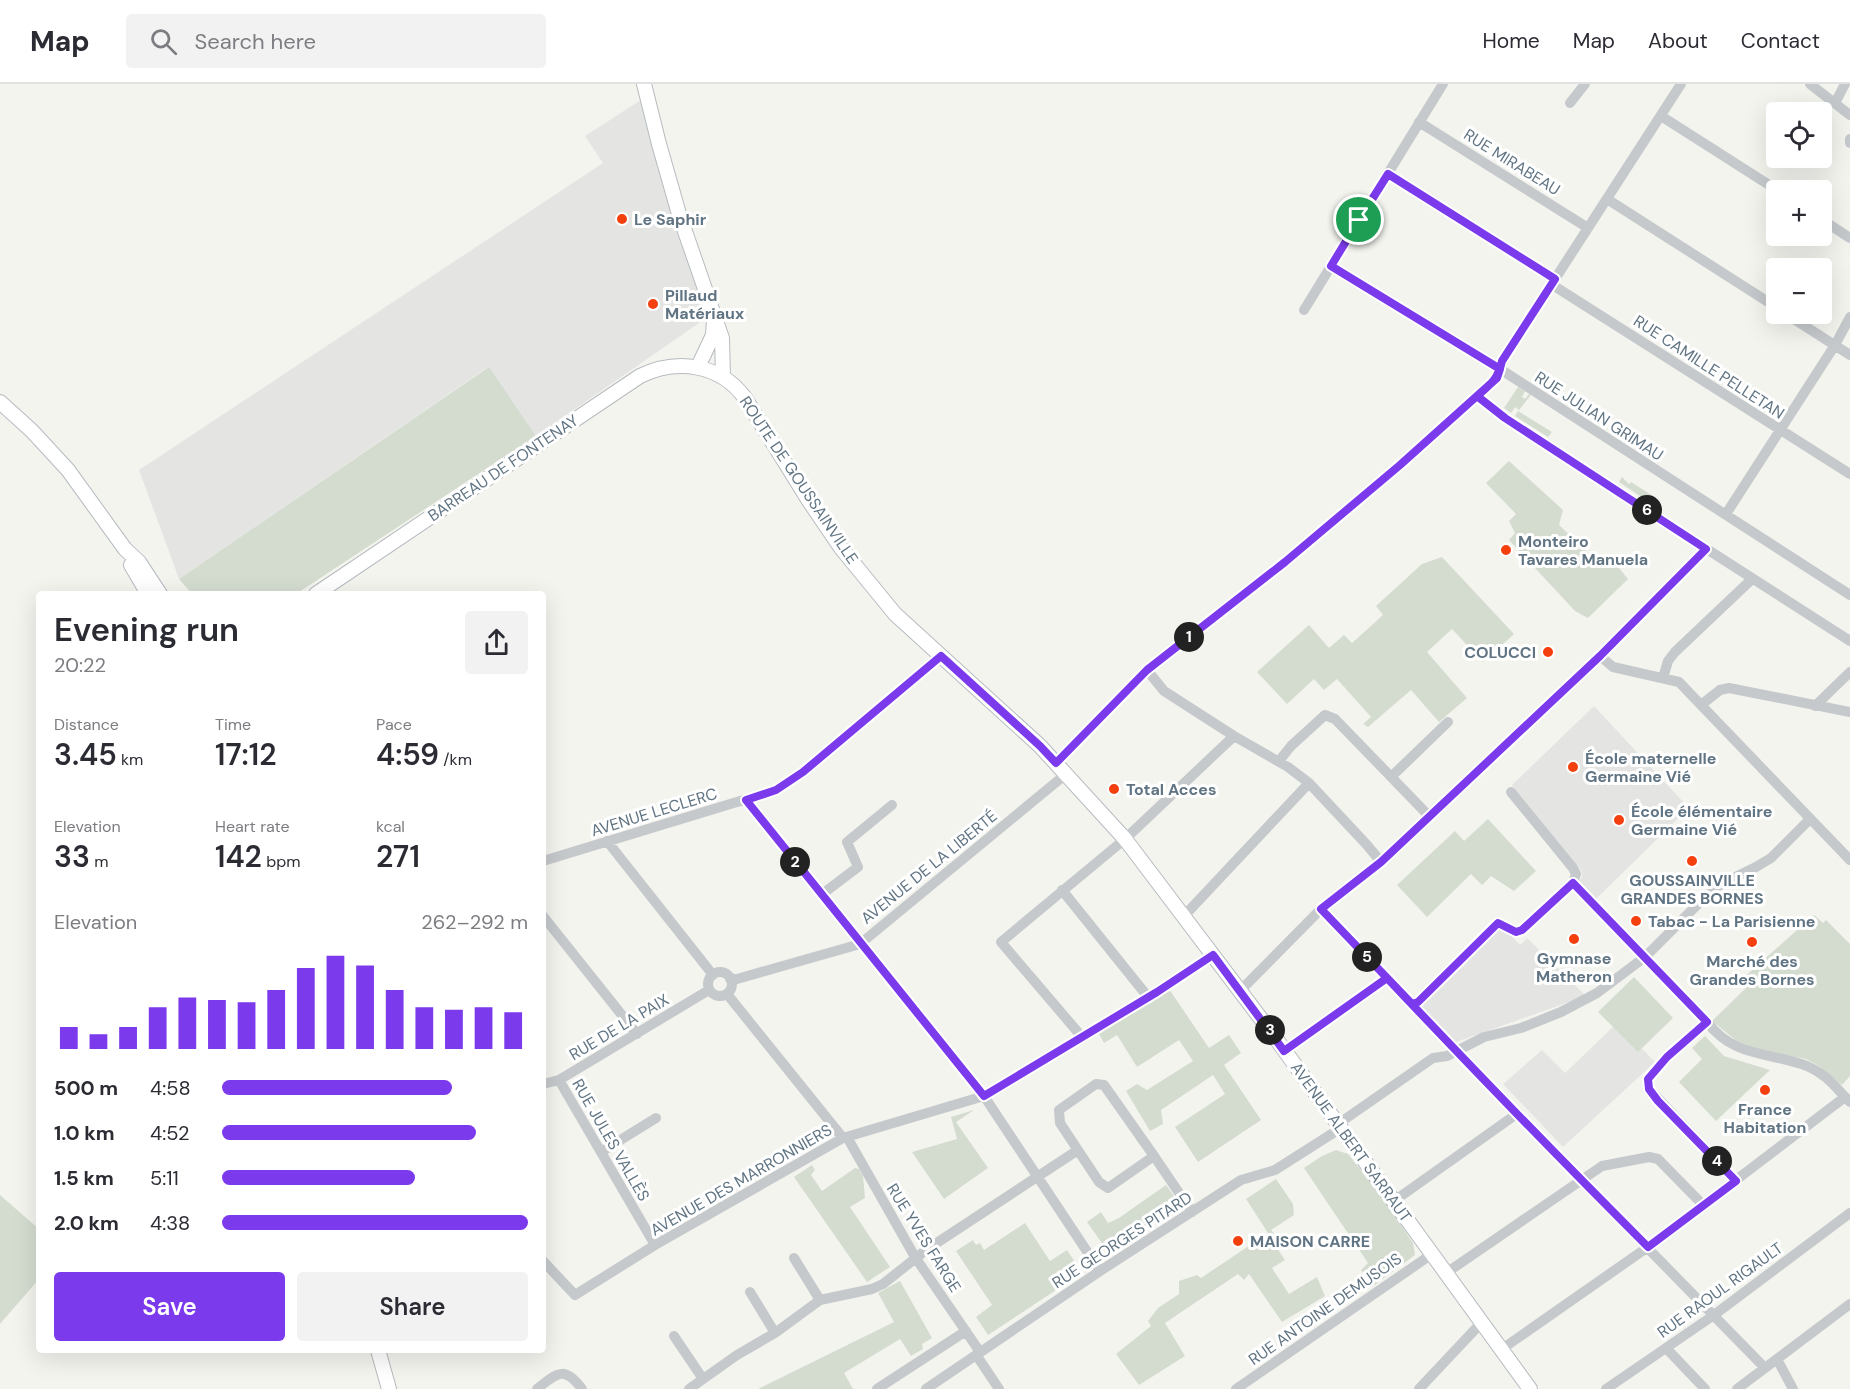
<!DOCTYPE html>
<meta charset="utf-8">
<style>
:root{--surface:#fff;--page:#f2f2f3;--text:#2b2b33;--muted:#7c7c81;--line:#e1e1e2;--accent:#7c3aed}
body{margin:0;font-family:"DM Sans",sans-serif;background:var(--page);color:var(--text);height:100vh;display:flex;flex-direction:column;font-size:22px;white-space:nowrap}
*{box-sizing:border-box;margin:0}
p{font-size:20px;color:var(--muted)}
.icon{flex:none;width:33px;height:33px;fill:none;stroke:currentColor;stroke-width:2;stroke-linecap:round;stroke-linejoin:round}
.map{position:relative;flex:1;overflow:hidden}
.side{position:absolute;left:36px;top:507px;width:510px;height:762px;display:flex;flex-direction:column;background:var(--surface);border-radius:6px;box-shadow:0 6px 24px #0002}
.side>*{flex:none}
.buttons{position:absolute;left:1766px;top:18px;display:grid;gap:12px}
.buttons a{display:grid;place-items:center;width:66px;height:66px;border-radius:6px;background:var(--surface);box-shadow:0 6px 24px #0002;font-size:30px}
.pin{position:absolute;display:grid;place-items:center;width:51px;height:51px;color:#fff;margin:-26px;border:3px solid #fff;border-radius:50%;box-shadow:0 2px 6px #0007}
.km{position:absolute;width:30px;height:30px;margin:-15px;border-radius:50%;background:#222;color:#fff;font-size:16px;line-height:30px;text-align:center}
.round{display:grid;place-items:center;flex:none;width:63px;height:63px;border-radius:6px;background:var(--page)}
.headline{display:flex;align-items:center;justify-content:space-between;height:102px;padding:0 18px}
h1{font-size:33px;font-weight:600;line-height:45px}
.figures{display:grid;grid-template-columns:repeat(3,1fr);gap:9px;height:102px;padding:6px 18px}
.figures div{display:grid;align-content:center}
.figures b{font-size:30px;font-weight:600}
.figures small{font-size:16px;font-weight:400}
.figures p{font-size:16px}
.chart{height:168px;padding:12px 18px}
.chart p{display:flex;justify-content:space-between}
.chart svg{width:100%;height:108px;margin-top:6px;stroke:var(--accent);stroke-width:6}
.primary-button{display:flex;gap:12px;margin-top:auto;padding:12px 18px}
.primary-button a{flex:1;height:69px;border-radius:6px;background:var(--accent);color:#fff;font-size:24px;font-weight:600;line-height:69px;text-align:center}
.primary-button a+a{background:var(--page);color:var(--text)}
ul{padding:0 18px;list-style:none;font-size:20px}
li{display:grid;grid-template-columns:96px 72px 1fr;align-items:center;height:45px}
li i{height:15px;border-radius:8px;background:var(--accent)}
header{display:flex;align-items:center;gap:36px;box-sizing:border-box;height:84px;padding:0 30px;background:var(--surface);border-bottom:2px solid var(--line)}
header strong{font-size:28px}
nav{display:flex;gap:33px;margin-inline-start:auto;font-size:21px}
.search{width:420px;height:54px;background:var(--page);display:flex;align-items:center;gap:15px;box-sizing:border-box;padding:0 21px;border-radius:6px;color:var(--muted);font-size:22px}
.map>svg:first-child{display:block}
.built{fill:#e4e5e3}
.green{fill:#d4dcd0}
.lines{fill:none;stroke-linecap:round;stroke-linejoin:round}
.secondary-casing{stroke:#b5bbbf;stroke-width:16}
.street{stroke:#c6c9cc;stroke-width:10}
.secondary{stroke:#fff;stroke-width:14}
.route-casing{stroke:#fff;stroke-width:12}
.route{stroke:#7c3aed;stroke-width:8}
.poi-dot{fill:#f4400f;stroke:#fff;stroke-width:2}
.labels{text-anchor:middle;dominant-baseline:central;stroke-width:6;stroke-linejoin:round;paint-order:stroke}
.street-label{font-size:16px;fill:#607483;stroke:#fff}
.poi-label{font-size:16px;font-weight:bold;fill:#607483;stroke:#fff;text-anchor:start}
</style>
<header>
<strong>Map</strong>
<div class="search"><svg class="icon" aria-label="search" viewBox="0 0 24 24"><circle cx="10" cy="10" r="6"/><path d="M15 15l6 6"/></svg>Search here</div>
<nav><a>Home</a><a>Map</a><a>About</a><a>Contact</a></nav>
</header>
<div class="map">
<svg width="1850" height="1305" viewBox="0 0 1850 1305">
<rect width="100%" height="100%" fill="#f4f4ef"/>
<path class="built" d="M647,12l68,221 -13,4 -166,115 -48,-69 -309,212 -40,-109 464,-307 -18,-27z
M1594,622l95,102 -93,91 -18,-17 4,-5 -1,-7 -69,-85z
M1501,841l19,20 7,-7 59,58 -130,46 -36,-37z
M1617,939l38,39 -92,85 -60,-63 39,-34 23,23z"/>
<path class="green" d="M489,283l47,69 -240,158h-104l-13,-15z
M1518,303l7,4 -3,6 3,2 4,-5 2,1 -12,15 -4,-3 -4,6 -7,-5z
M1518,327l34,21 -4,5 -33,-21z
M1509,377l54,49 -4,15 45,43 10,-6 14,17 -40,39 -13,-7 -66,-71 6,-7 -6,-12 7,-7 -30,-31z
M1622,393l7,7 2,-2 22,14 -4,6 -30,-20z
M1442,473l72,77 -31,28 -31,-33 -25,23 40,46 -28,24 -28,-32 -43,37 -5,-3 8,-7 -34,-38 -13,11 -10,-11 -27,25 -30,-32 52,-47 20,23 15,-13 8,8 31,-28 -7,-9 46,-42z
M1488,735l48,52 -22,20 -23,-15 -9,9 -11,-11 -44,43 -30,-32 58,-54 9,10z
M1814,831l9,8 3,-3 24,24v132l-8,9 -23,-19 -13,-7 -45,-9 -23,-8 -26,-21 36,-35 -6,-7z
M1634,893l39,41 -35,34 -40,-40z
M1169,905l40,59 20,-13 12,18 -17,12 37,55 -63,42 -23,-35 50,-33 -12,-19 -52,35 2,14 -13,7 -24,-40 11,-7 10,6 46,-29 -14,-21 -42,27 -20,-32 -13,8 -5,-9z
M1705,952l19,20 46,14 -54,51 -37,-39 23,-23 -10,-11z
M974,1026l-18,12 32,46 -44,31 -32,-47 45,-13 -6,-22z
M1336,1066l12,4 33,41 32,48 2,12 -43,32 -11,-17 7,-7 -64,-95 18,-12z
M812,1081l3,5 -4,5 11,16 33,-23 4,1 4,7 2,22 -15,9 40,60 -23,15 -73,-105z
M1276,1095l17,25 1,11 -23,15 12,14 -6,4 8,12 -13,8 17,26 28,-17 8,19 -43,26 -33,-48 -5,6 -6,-6 -73,49 20,33 -46,29 -23,-31 35,-28 -3,-5 10,-13 21,-14v-13l18,-6 4,3 67,-45 -22,-34z
M1166,1101l13,18 -70,50 -22,-31 14,-10 7,11 11,-5z
M0,1111l39,34v50l-39,45z
M1025,1139l25,38 17,-11 15,23 -94,62 -12,-18 16,-12 -36,-54 17,-11 3,5 4,-2 4,7z
M900,1197l32,57 -10,6 1,5 -12,7 -11,-17 -56,34 9,16h-95l136,-67 -16,-29z"/>
<g class="lines">
<defs>
<path id="secondary" d="M644,0l15,60 20,70 43,124 1,39
M698,283l15,-32 1,-16
M0,318l32,29 36,39 57,79 14,13 21,32
M131,481l17,29
M316,510l324,-218c37,-18 80,-12 105,22l64,103 32,47 54,66 145,132 85,93 149,197 256,353
M378,1266l11,39"/>
</defs>
<use href="#secondary" class="secondary-casing"/>
<path class="street" d="M1810,0l40,31
M1570,19l15,-19
M1835,19l10,-19
M1661,32l116,74
M1419,38l169,106
M1850,55v4
M1388,90l167,105
M1607,115l169,108
M1821,135l29,19
M1331,182l169,103 350,226
M1551,200l299,190
M1304,226l139,-226
M1786,230l64,41
M1477,312l28,22 116,76 229,147
M1726,430l109,-169 15,-28
M1600,572l13,11 66,15 22,23 19,-15 9,-2 121,24
M1147,586l17,21 70,45 54,31 21,16 58,62 14,17
M1663,594l5,-17 7,-9 77,-73
M1701,621l149,155
M1815,622l35,-34
M1056,679l91,-93 138,-108 115,-97 97,-87 5,-17 179,-277
M1391,693l57,-55
M746,716l238,296 116,175
M1429,732l171,-160 106,-107
M607,757l106,134
M543,777l233,-71 27,-17 138,-117
M1573,799l134,139 -40,35 -19,22 1,10 87,92
M1062,806l86,107
M821,811l37,-28 -11,-25 45,-37
M1321,825l260,271 184,188
M543,832l94,118
M1184,832l125,-133
M708 900a12 12 0 1 1 24 0a12 12 0 1 1-24 0Z
M730,895h7l123,-35 206,-170
M1240,907l81,-82 60,-47 48,-46 -94,-97 -10,-4 -34,31 -12,15
M727,910l116,144
M1412,920l6,-2 80,-79 18,8 6,-1 51,-47 3,-9 -3,-6 -62,-76
M1707,938c27,36 63,30 100,44 21,9 28,21 43,36
M1082,953l-81,-95 124,-103 109,-103
M1284,967l103,-73
M559,996l96,165
M543,1000l16,-4 150,-90
M1096,1000l8,1 50,71 -46,32 -9,-6 -39,-59 -1,-13z
M1338,1040l95,-66 14,-2 37,-19 37,-9 40,-16 36,-19 48,-36 52,-52 24,-21 35,-17 15,-9 38,-38
M847,1053l68,120 65,95
M601,1068l55,-34
M1154,1072l38,56
M1394,1117l124,-88
M794,1174l26,42
M543,1177l32,34 80,-50 188,-107 141,-42 164,-99 65,-42
M1446,1189l156,-107 47,-9 9,2 46,47
M750,1208l25,41
M674,1252l29,43
M1666,1264l39,41
M1502,1265l146,-102 197,-150
M977,1272l22,33
M1777,1275l16,30
M537,1305c20,-16 27,-24 45,0
M689,1305l48,-34 38,-22 45,-33 52,-11 11,-5 43,-34 152,-100
M877,1305l89,-58
M926,1305l174,-118 141,-91 34,-10 66,-42
M1236,1305l196,-135
M1419,1305l63,-67
M1606,1305l108,-74 136,-102
M1737,1305l113,-85"/>
<use href="#secondary" class="secondary"/>
</g>
<g class="lines">
<defs>
<path id="route" d="M1359,136l-28,46 169,103 -3,9 -97,87 -115,97 -138,108 -91,93 -16,-17 -99,-90 -138,116 -27,18 -30,10 238,296 173,-104 56,-37 71,96 103,-73c86,91 173,181 261,269l88,-66 -78,-80 -9,-12 -1,-10 19,-22 40,-35 -134,-139 -51,47 -6,2 -18,-9 -80,79 -6,2 -91,-95 60,-47 219,-206 106,-107 -201,-131 -28,-22c14,-12 21,-17 25,-35l53,-82 -167,-105 -29,46"/>
</defs>
<use href="#route" class="route-casing"/>
<use href="#route" class="route"/>
</g>
<g class="poi-dot">
<circle cx="622" cy="135" r="6"/>
<circle cx="653" cy="220" r="6"/>
<circle cx="1506" cy="466" r="6"/>
<circle cx="1548" cy="568" r="6"/>
<circle cx="1573" cy="683" r="6"/>
<circle cx="1114" cy="705" r="6"/>
<circle cx="1619" cy="736" r="6"/>
<circle cx="1692" cy="777" r="6"/>
<circle cx="1636" cy="837" r="6"/>
<circle cx="1574" cy="855" r="6"/>
<circle cx="1752" cy="858" r="6"/>
<circle cx="1765" cy="1006" r="6"/>
<circle cx="1238" cy="1157" r="6"/>
</g>
<g class="labels">
<g class="street-label">
<text transform="translate(1512 78) rotate(32)">RUE MIRABEAU</text>
<text transform="translate(1709 283) rotate(33)">RUE CAMILLE PELLETAN</text>
<text transform="translate(1599 332) rotate(33)">RUE JULIAN GRIMAU</text>
<text transform="translate(503 384) rotate(-34)">BARREAU DE FONTENAY</text>
<text transform="translate(799 396) rotate(56)">ROUTE DE GOUSSAINVILLE</text>
<text transform="translate(654 728) rotate(-17)">AVENUE LECLERC</text>
<text transform="translate(929 783) rotate(-39)">AVENUE DE LA LIBERTÉ</text>
<text transform="translate(619 943) rotate(-31)">RUE DE LA PAIX</text>
<text transform="translate(611 1056) rotate(60)">RUE JULES VALLÈS</text>
<text transform="translate(1351 1058) rotate(54)">AVENUE ALBERT SARRAUT</text>
<text transform="translate(741 1096) rotate(-30)">AVENUE DES MARRONNIERS</text>
<text transform="translate(924 1154) rotate(58)">RUE YVES FARGE</text>
<text transform="translate(1122 1156) rotate(-33)">RUE GEORGES PITARD</text>
<text transform="translate(1720 1206) rotate(-36)">RUE RAOUL RIGAULT</text>
<text transform="translate(1325 1225) rotate(-35)">RUE ANTOINE DEMUSOIS</text>
</g>
<g class="poi-label">
<text x="634" y="135">Le Saphir</text>
<text x="665" y="211">Pillaud<tspan x="665" dy="18">Matériaux</tspan></text>
<text x="1518" y="457">Monteiro<tspan x="1518" dy="18">Tavares Manuela</tspan></text>
<text x="1536" y="568" text-anchor="end">COLUCCI</text>
<text x="1585" y="674">École maternelle<tspan x="1585" dy="18">Germaine Vié</tspan></text>
<text x="1126" y="705">Total Acces</text>
<text x="1631" y="727">École élémentaire<tspan x="1631" dy="18">Germaine Vié</tspan></text>
<text x="1692" y="796" text-anchor="middle">GOUSSAINVILLE<tspan x="1692" dy="18">GRANDES BORNES</tspan></text>
<text x="1648" y="837">Tabac - La Parisienne</text>
<text x="1574" y="874" text-anchor="middle">Gymnase<tspan x="1574" dy="18">Matheron</tspan></text>
<text x="1752" y="877" text-anchor="middle">Marché des<tspan x="1752" dy="18">Grandes Bornes</tspan></text>
<text x="1765" y="1025" text-anchor="middle">France<tspan x="1765" dy="18">Habitation</tspan></text>
<text x="1250" y="1157">MAISON CARRE</text>
</g>
</g>
</svg>
<div class="buttons">
<a><svg class="icon" aria-label="locate" viewBox="0 0 24 24"><circle cx="12" cy="12" r="6"/><path d="M12 2v4M12 18v4M2 12h4M18 12h4"/></svg></a>
<a>+</a>
<a>−</a>
</div>
<div class="pin" style="left:1359px;top:136px;background:#1e9e55"><svg class="icon" aria-label="arrive" viewBox="0 0 24 24"><path d="M6 21V4h12l-3 4 3 4H6"/></svg></div>
<b class="km" style="left:1189px;top:553px">1</b>
<b class="km" style="left:795px;top:778px">2</b>
<b class="km" style="left:1270px;top:946px">3</b>
<b class="km" style="left:1717px;top:1077px">4</b>
<b class="km" style="left:1367px;top:873px">5</b>
<b class="km" style="left:1647px;top:426px">6</b>
<section class="side">
<div class="headline"><div><h1>Evening run</h1><p>20:22</p></div><a class="round"><svg class="icon" aria-label="share" viewBox="0 0 24 24"><path d="M12 15V3M7 8l5-5 5 5M5 13v7h14v-7"/></svg></a></div>
<div class="figures">
<div><p>Distance</p><b>3.45<small> km</small></b></div>
<div><p>Time</p><b>17:12</b></div>
<div><p>Pace</p><b>4:59<small> /km</small></b></div>
</div>
<div class="figures">
<div><p>Elevation</p><b>33<small> m</small></b></div>
<div><p>Heart rate</p><b>142<small> bpm</small></b></div>
<div><p>kcal</p><b>271</b></div>
</div>
<div class="chart"><p><span>Elevation</span>262–292 m</p>
<svg viewBox="0 0 160 44" preserveAspectRatio="none"><path d="M5 44V35M15 44V38M25 44V35M35 44V27M45 44V23M55 44V24M65 44V25M75 44V20M85 44V11M95 44V6M105 44V10M115 44V20M125 44V27M135 44V28M145 44V27M155 44V29"/></svg>
</div>
<ul>
<li><b>500 m</b>4:58<i style="width:75%"></i></li>
<li><b>1.0 km</b>4:52<i style="width:83%"></i></li>
<li><b>1.5 km</b>5:11<i style="width:63%"></i></li>
<li><b>2.0 km</b>4:38<i style="width:100%"></i></li>
</ul>
<div class="primary-button"><a>Save</a><a>Share</a></div>
</section>
</div>
